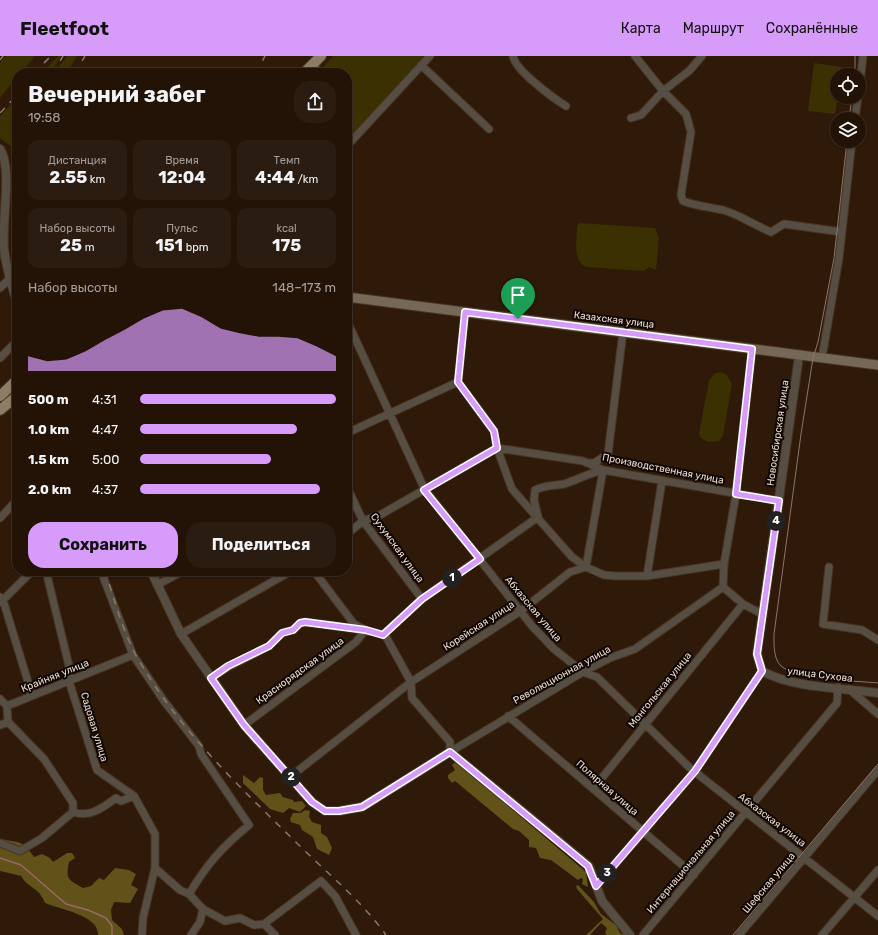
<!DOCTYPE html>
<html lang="ru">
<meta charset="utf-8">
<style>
:root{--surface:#231307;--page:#2b1c11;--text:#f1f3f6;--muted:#a39e9b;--line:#403228;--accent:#d79bf9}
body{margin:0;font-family:Rubik,sans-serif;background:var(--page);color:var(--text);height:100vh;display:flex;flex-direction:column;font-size:15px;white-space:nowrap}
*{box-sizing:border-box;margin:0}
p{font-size:13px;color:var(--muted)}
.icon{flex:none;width:22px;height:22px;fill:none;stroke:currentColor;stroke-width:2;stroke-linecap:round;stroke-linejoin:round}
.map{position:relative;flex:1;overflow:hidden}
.side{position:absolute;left:12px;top:12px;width:340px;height:508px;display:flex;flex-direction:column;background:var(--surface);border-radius:16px;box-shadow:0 1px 3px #0004,0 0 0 1px var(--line)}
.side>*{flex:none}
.fabs{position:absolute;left:830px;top:12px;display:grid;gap:8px}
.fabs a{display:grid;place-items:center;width:36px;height:36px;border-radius:50%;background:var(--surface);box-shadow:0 1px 3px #0004,0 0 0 1px var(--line);font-size:20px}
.pin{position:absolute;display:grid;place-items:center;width:34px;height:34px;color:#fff;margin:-41px -17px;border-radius:50% 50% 50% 0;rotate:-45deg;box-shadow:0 0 4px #0007}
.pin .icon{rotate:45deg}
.km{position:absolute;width:20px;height:20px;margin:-10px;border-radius:50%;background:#222;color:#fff;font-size:11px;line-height:20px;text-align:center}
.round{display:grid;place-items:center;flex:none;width:42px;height:42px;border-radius:16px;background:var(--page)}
.head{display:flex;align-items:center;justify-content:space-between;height:68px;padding:0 16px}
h1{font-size:22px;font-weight:700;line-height:30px}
.stats{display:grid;grid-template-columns:repeat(3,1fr);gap:6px;height:68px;padding:4px 16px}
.stats div{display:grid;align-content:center;border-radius:10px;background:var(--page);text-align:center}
.stats b{font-size:17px;font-weight:700}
.stats small{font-size:11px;font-weight:400}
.stats p{font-size:11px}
.chart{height:112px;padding:8px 16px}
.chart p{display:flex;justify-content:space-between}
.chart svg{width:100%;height:72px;margin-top:4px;fill:var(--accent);opacity:.7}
.action{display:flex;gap:8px;margin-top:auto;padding:8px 16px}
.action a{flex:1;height:46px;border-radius:16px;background:var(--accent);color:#111;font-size:16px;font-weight:700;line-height:46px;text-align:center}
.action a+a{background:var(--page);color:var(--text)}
ul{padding:0 16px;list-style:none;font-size:13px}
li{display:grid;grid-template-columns:64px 48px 1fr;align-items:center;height:30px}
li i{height:10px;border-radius:5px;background:var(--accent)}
header{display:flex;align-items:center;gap:24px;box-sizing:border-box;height:56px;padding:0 20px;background:var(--accent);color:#111}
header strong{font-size:19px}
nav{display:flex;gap:22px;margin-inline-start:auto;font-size:14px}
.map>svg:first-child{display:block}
.green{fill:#3b3001}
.forest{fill:#605219}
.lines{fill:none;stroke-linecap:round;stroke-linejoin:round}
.stream{stroke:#9b666a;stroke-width:1.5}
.minor-casing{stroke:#493425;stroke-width:9}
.tertiary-casing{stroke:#493425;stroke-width:10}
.secondary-casing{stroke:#493425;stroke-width:11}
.primary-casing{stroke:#493425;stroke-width:12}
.minor{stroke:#564e43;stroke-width:7}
.tertiary{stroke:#564e43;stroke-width:8}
.secondary{stroke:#756857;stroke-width:9}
.primary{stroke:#8d7c66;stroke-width:10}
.tram{stroke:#8a776a;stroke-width:1}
.rail{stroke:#8a776a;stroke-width:1.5;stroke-dasharray:7 7;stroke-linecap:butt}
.route-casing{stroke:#fff;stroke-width:8}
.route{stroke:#d79bf9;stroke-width:5}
.labels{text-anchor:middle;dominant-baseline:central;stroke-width:4;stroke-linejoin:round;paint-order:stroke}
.street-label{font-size:10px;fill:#ecdcd2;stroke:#100703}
</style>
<header>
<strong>Fleetfoot</strong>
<nav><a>Карта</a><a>Маршрут</a><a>Сохранённые</a></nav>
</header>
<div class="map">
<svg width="878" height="879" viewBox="0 0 878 879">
<rect width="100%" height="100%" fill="#2f1909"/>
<path class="green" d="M5,0h30l-14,17h-4v4l-17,21v-35z
M58,0h3l-10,17h-9z
M67,0h10l-10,17h-13z
M333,0h92l-78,86v-69h-29z
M814,7l28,4 -2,8h-3l1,22 -3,17 -27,-3z
M17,42v53l-17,-13v-22z
M11,128l6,1v76l-4,-10z
M579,167l76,5 4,10 -3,32 -7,-3 -5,4 -57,-4c-15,-3 -10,-29 -10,-40z
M721,316l5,2 6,10 -9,52 -4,5 -10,1 -8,-4 -2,-4 10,-54 6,-7z"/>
<path class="forest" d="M12,100h3c4,5 2,22 1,29l-3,1 -2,-2z
M456,706l130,110 2,15 -6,-3 1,-5 -2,-1 -3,2 -27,-20 -11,-2 -4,-10 -7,-1v-7l-10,-9 -6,-2 -58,-48 -3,2 -4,-5v-3l7,-5 -3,-5z
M243,719l11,8 6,-6 3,1v12l3,5 14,-2 3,4 10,3 1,2 8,-1 4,5 -6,6 -11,-4 -6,5 -13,-4 -27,-26z
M305,754l5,1 -1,6 3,5 9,3v8l6,4 5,11 -3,7 -12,-6 -4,-12 -11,-7 -2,-5 -9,-3 -1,-3 3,-6h8z
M0,783l18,3 8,4 8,11 8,-3 8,4 3,4 14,-9h5l3,5 -6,4c-4,18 0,18 14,26l8,-2 8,-8 5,2 11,-12 14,2 7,4 -5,11 7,4 -8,14 -16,-1 -3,8 1,10 10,9 2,6h-26c1,-20 -37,-25 -53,-32 -6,-16 -16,-14 -24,-27l-21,-5z
M578,829l16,17 7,12 15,11 4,8 5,2h-18l-2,-2 2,-5 -6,-5 -11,12h-4l17,-16 -26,-30 -1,-3z"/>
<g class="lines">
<path class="stream" d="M0,802l21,7 45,39 22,6 18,8 6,8v9"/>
<defs>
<path id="minor" d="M513,0c2,14 40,42 53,50
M635,0l28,35 23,23 5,18 -10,63 2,6c13,5 26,6 40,9 17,5 31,15 48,22l13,-8 58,8
M421,9l68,64
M859,35l4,-35
M631,62l10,-3 22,-24 26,-20 13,-15
M855,63l3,-22
M347,90l83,-90
M0,232l10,-10
M465,256l-7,70 36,49 3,17 15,41 60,68 14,10 18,8 11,1h32l77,-12
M347,265l78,169 107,136 22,23 29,23 14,5 93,91 188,148
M0,302l17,-17
M822,302l17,-100 13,-117
M347,377l111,-51
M497,392l86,13 20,9 176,31
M587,407h7l14,-9 15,-122
M347,431l16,34 59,78
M0,462l17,-18
M347,478l16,-13 17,-6 117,-67
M829,511l-6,57 39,6 16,10
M46,515l24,99 -1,11 28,89 37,26 21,38v34l-12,50 -1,17
M101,515l32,84 31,46 35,45 2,8 48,71c-28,23 -41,38 -60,69
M314,515l40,53 11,6 20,5 26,47 1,16 38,44v10
M647,520l15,-95
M157,529l26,-14
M723,531l1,-23 12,-70 16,-145
M723,531l20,17 19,10
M0,541l3,3 29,95
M1,546l31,-31
M181,578l110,-63
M383,579l39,-36 116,-82 -4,-17 1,-10c10,-5 19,-4 29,-6 13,-4 25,-11 39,-14l-17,97
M211,622l17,-11 41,-21 13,-13 11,-3 7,-7 5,-1 60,8 -9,12 -112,83
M849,633l29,25
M0,643l7,7
M508,660l186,159
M8,666l36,37 29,44v9
M0,669l8,-3 -1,-16 126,-51
M450,696l133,-80 27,-14 25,-9 88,-62
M290,721l121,-95 111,-72 48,-38 16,-5
M593,733l150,-185
M0,787l20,8 22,-13 31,-26c17,6 29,-4 43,-14l5,3 13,-5
M155,812l25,22 9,4 14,15 22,12 15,-3 14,7 10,-1 11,11
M596,830l99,-115 67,-100
M264,868l57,-43 14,15 21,39
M191,879l9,-13 3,-13
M643,879l194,-232 1,-16
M739,879l139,-165
M822,879l56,-65"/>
<path id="tertiary" d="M0,93c13,19 1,75 4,100 2,19 8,36 13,54
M799,300l-42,298 5,17c30,17 81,17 116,22
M151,515l30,63 63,91 68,77 13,9h14l23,-4 88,-55 139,114 13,35 28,34"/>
<path id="secondary" d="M314,17l2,-3
M347,241l531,68"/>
<path id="primary" d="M304,17l17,-17
M0,340l17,-16
M0,354l17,-14"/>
</defs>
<use href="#minor" class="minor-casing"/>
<use href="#tertiary" class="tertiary-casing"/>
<use href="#secondary" class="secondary-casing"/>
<use href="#primary" class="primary-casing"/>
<use href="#minor" class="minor"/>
<use href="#tertiary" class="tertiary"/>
<use href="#secondary" class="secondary"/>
<use href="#primary" class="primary"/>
<path class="tram" d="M855,19v-19
M849,63l3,-22
M847,85l-13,117 -16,84 -5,16 -12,76 -27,200c0,10 -1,24 7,32 14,13 76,15 97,17
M733,879l145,-171"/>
<path class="rail" d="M0,4l3,-4
M34,17l17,-17
M53,17l10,-17
M75,17l10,-17
M256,17l9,-17
M0,57l17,-18
M105,515c10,30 19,66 36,93 43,72 106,130 165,188 28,27 57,51 80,83"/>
</g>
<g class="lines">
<defs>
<path id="route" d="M465,256l287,37 -16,145 43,7 -22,153 5,17 -67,100 -99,115 -8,-20 -138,-114 -88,55 -23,4h-14l-13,-9 -68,-77 -33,-47 17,-12 41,-20 13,-13 11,-3 7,-7 5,-1 61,8 17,5 39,-36 58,-40 -56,-69 73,-42 -3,-17 -36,-49z"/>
</defs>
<use href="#route" class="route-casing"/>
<use href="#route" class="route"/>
</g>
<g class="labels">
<g class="street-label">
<text transform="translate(614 264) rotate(7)">Казахская улица</text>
<text transform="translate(778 377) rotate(-82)">Новосибирская улица</text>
<text transform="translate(663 413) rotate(11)">Производственная улица</text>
<text transform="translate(397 492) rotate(54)">Сухумская улица</text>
<text transform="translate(533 553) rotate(50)">Абхазская улица</text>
<text transform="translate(479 570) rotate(-33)">Корейская улица</text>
<text transform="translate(300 615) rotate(-36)">Краснорядская улица</text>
<text transform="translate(562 619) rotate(-29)">Революционная улица</text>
<text transform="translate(820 619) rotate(7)">улица Сухова</text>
<text transform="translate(55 620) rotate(-22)">Крайняя улица</text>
<text transform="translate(660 634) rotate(-51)">Монгольская улица</text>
<text transform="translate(94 671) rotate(73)">Садовая улица</text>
<text transform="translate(607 732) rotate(41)">Полярная улица</text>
<text transform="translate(772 764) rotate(37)">Абхазская улица</text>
<text transform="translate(691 806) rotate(-50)">Интернациональная улица</text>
<text transform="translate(769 827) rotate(-50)">Шефская улица</text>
</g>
</g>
</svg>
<div class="fabs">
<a><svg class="icon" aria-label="locate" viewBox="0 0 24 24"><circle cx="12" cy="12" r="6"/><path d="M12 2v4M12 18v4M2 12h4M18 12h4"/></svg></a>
<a><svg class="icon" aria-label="layers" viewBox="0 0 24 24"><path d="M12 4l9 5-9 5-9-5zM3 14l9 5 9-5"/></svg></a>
</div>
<div class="pin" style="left:518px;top:263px;background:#1e9e55"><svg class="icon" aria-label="arrive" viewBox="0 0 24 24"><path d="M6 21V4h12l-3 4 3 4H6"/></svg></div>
<b class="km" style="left:452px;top:522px">1</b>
<b class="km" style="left:291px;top:721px">2</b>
<b class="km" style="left:607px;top:817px">3</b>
<b class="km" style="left:776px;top:465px">4</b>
<section class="side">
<div class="head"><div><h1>Вечерний забег</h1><p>19:58</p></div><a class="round"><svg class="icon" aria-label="share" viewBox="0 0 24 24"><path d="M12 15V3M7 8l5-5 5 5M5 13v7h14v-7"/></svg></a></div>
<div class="stats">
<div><p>Дистанция</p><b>2.55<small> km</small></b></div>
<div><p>Время</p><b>12:04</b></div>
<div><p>Темп</p><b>4:44<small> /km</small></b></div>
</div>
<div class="stats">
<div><p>Набор высоты</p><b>25<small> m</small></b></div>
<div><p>Пульс</p><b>151<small> bpm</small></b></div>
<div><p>kcal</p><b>175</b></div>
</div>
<div class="chart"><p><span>Набор высоты</span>148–173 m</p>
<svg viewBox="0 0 160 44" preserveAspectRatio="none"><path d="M0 44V35L10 38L20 37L30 32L40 25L50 19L60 12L70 7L80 6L90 11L100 18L110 21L120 23L130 23L140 24L150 29L160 35V44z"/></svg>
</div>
<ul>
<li><b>500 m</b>4:31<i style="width:100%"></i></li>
<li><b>1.0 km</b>4:47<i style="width:80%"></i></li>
<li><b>1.5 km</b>5:00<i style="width:67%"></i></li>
<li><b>2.0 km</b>4:37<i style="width:92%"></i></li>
</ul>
<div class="action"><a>Сохранить</a><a>Поделиться</a></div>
</section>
</div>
